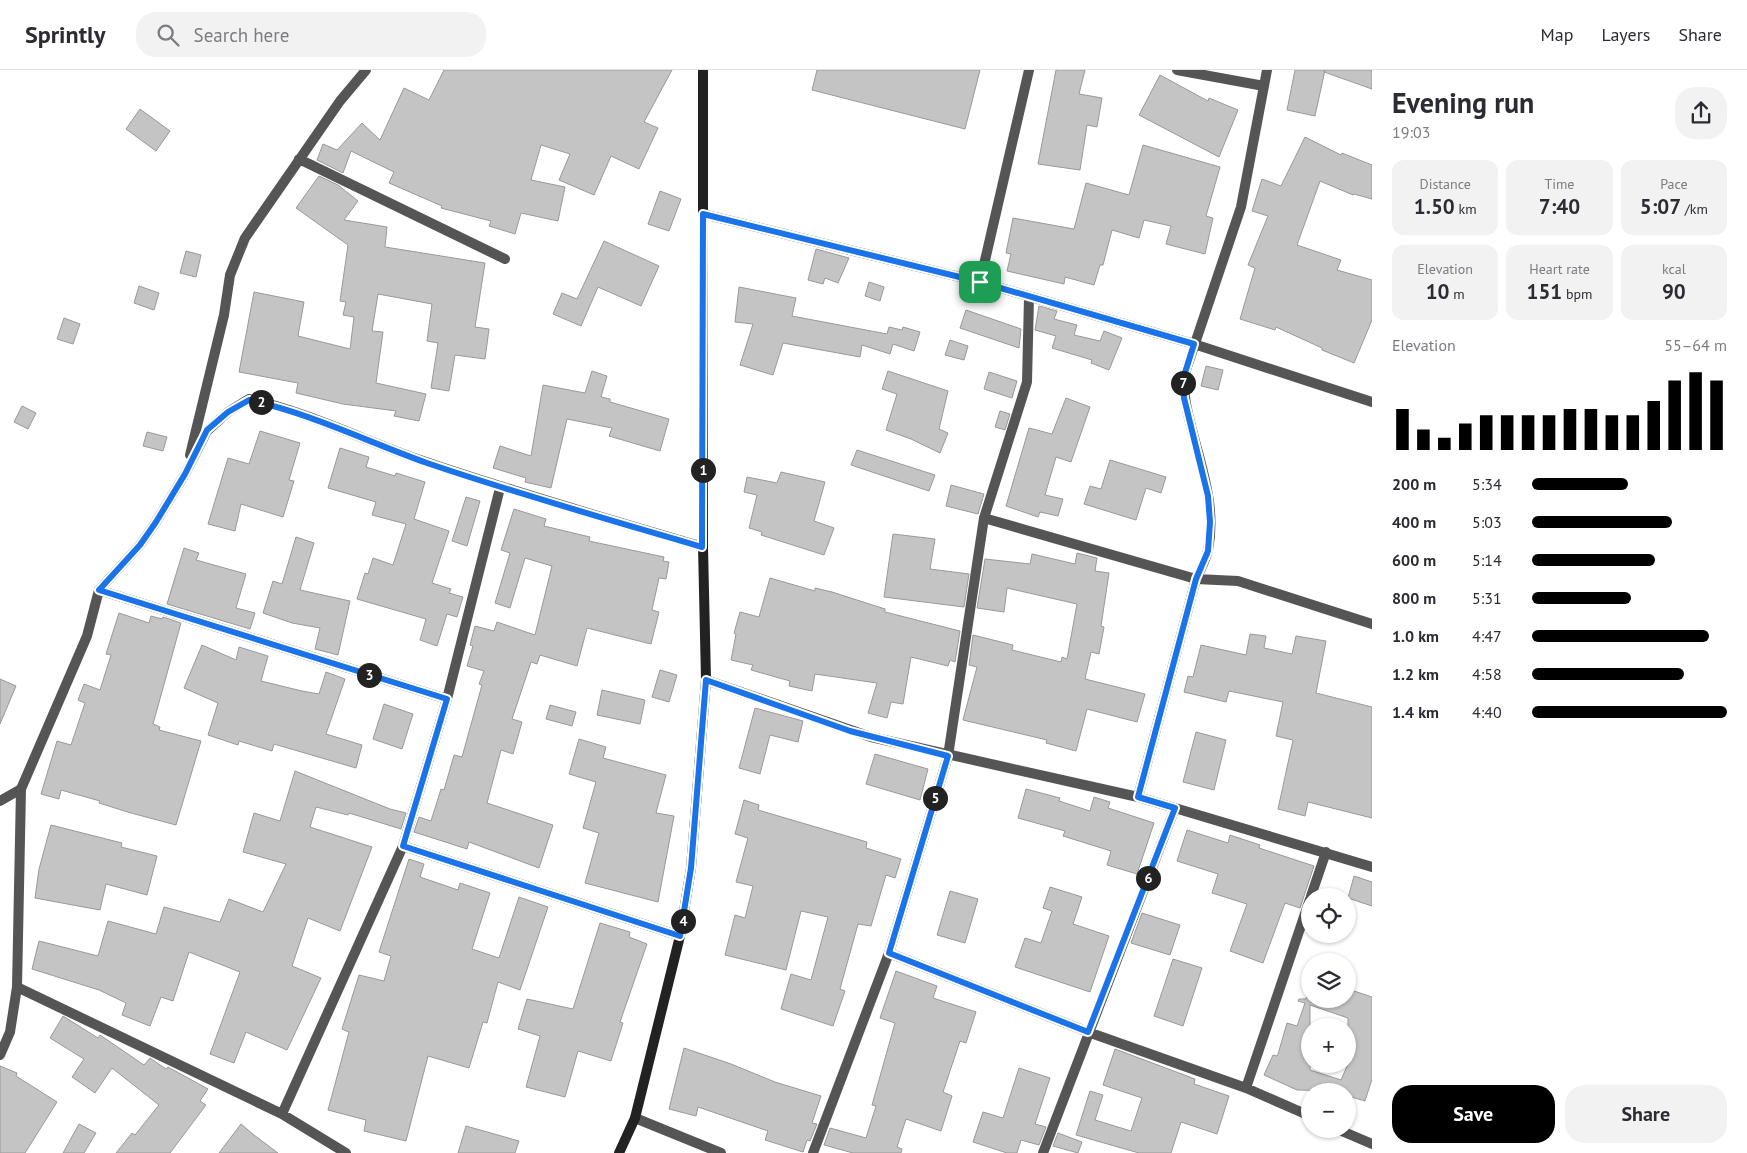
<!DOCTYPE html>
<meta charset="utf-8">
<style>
:root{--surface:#fff;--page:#f2f2f3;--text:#2b2b33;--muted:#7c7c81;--line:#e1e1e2;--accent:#000}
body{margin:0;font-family:"PT Sans",sans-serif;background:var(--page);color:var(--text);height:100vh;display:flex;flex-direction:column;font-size:19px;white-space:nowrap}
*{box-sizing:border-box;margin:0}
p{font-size:16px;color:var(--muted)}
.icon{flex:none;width:28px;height:28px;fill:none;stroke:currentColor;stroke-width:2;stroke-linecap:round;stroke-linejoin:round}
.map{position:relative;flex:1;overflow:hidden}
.drawer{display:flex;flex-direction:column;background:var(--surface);width:375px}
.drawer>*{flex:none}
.tools{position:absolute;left:1301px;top:818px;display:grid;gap:10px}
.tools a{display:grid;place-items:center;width:55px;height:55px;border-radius:50%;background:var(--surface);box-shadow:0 1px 4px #0004;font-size:25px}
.pin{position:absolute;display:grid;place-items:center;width:42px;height:42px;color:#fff;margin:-21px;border-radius:10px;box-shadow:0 2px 8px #0006}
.km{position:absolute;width:25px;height:25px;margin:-12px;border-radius:50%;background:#222;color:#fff;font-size:14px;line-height:25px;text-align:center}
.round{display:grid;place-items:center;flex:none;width:52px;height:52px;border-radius:20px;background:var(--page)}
.headline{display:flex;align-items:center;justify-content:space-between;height:85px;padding:0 20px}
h1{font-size:28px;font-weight:800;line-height:38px}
.stats{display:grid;grid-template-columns:repeat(3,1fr);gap:8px;height:85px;padding:5px 20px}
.stats div{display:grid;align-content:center;border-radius:12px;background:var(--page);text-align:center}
.stats b{font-size:21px;font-weight:800}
.stats small{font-size:14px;font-weight:400}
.stats p{font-size:14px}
.chart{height:140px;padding:10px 20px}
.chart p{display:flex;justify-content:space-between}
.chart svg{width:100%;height:90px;margin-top:5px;stroke:var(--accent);stroke-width:6}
.action{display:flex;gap:10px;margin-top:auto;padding:10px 20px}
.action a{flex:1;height:58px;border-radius:20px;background:var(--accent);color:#fff;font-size:20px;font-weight:800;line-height:58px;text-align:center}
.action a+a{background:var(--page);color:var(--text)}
ul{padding:0 20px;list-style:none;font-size:16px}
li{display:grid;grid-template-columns:80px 60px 1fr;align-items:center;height:38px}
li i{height:12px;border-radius:6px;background:var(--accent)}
header{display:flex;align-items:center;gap:30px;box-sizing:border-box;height:70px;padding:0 25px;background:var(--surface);border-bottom:1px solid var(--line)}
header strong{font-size:24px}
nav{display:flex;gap:28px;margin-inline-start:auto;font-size:18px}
.search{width:350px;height:45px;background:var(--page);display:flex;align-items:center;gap:12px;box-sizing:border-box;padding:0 18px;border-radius:20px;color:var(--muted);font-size:19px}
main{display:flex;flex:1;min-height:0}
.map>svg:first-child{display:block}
.building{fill:#c4c4c4;stroke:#999;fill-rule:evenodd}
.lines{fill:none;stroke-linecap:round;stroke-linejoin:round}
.minor{stroke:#555;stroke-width:10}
.secondary{stroke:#222;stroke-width:10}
.route-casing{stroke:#fff;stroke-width:10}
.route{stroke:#1a73e8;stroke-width:6}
</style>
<header>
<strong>Sprintly</strong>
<div class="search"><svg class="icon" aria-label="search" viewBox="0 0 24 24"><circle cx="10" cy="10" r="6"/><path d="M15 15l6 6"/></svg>Search here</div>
<nav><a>Map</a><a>Layers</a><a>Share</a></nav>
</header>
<main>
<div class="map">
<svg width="1372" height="1083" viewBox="0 0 1372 1083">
<rect width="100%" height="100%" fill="#fff"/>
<path class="building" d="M444,0h228l-28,52 14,6 -19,41 -28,-13 -17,39 -35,-15 11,-26 -29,-9 -10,35 34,7 -7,34 -37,-8 -6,21 -26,-8 2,-5 -50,-13 1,-2 -53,-23 5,-11 -43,-21 -8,22 -26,-13 6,-16 14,6 25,-27 18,17 24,-52 25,12z
M817,0h163l-15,59 -153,-39z
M1056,0h29l-6,24 23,4 -5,29 -10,-2 -7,45 -42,-6z
M1295,0h30l-10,46 -28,-6z
M1325,0h47v19l-48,-17z
M1160,5l48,26 1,-3 29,12 -19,47 -80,-42z
M140,39l30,22 -14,20 -30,-22z
M1305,67l36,18 1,-2 30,12v34l-18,-5 -1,1 -33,-14 -23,64 44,15 -4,10 35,10v40l-18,43 -32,-13v-2l-46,-21 -1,3 -35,-11 15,-51 -7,-3 20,-49 -16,-5 10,-32 19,7z
M1143,75l77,22 -14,49 7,2 -8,36 -39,-10 5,-18 -27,-6 -5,18 -27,-8 -9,35h-3l-6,20 -29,-8 -1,7 -57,-13 4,-17 -5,-1 7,-35 61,11 12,-46 43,12z
M319,106l19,9 20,16 -14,19 43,7 -2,20 100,16 -10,64 14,2 -4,30 -30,-4 -6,36 -18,-3 7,-45 -11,-2 5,-37 -54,-10 -6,37 11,1 -7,51 50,11 -7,27 -25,-5 2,-5 -53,-7 -47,-11 2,-10 -59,-11 15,-80 50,10 -6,34 52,13 4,-32 -11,-2 3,-13 -6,-1 8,-56 -52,-37z
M660,121l21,8 -12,32 -21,-7z
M604,171l55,25 -18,40 -43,-19 -17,39 -28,-12 9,-21 15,6z
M816,179l33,9 -11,25 -13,-5 -2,6 -15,-4z
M186,181l15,4 -5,22 -16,-4z
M869,212l15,5 -4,14 -15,-5z
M139,216l20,7 -5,17 -20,-7z
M739,217l57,11 -4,18 95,18 2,-7 13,3 1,-3 17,5 -6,19 -21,-7 -3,10 -28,-9 -2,12 -77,-14 -10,32 -33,-10 13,-41 -18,-2z
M1039,236l18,5 -3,8 23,6 -3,10 26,6 4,-10 18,7 -13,32 -18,-7 1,-3 -40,-12 4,-12 -21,-6z
M966,240l55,19 -2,19 -59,-20z
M64,248l16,6 -7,20 -16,-5z
M950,270l18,6 -4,14 -19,-5z
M1206,296l17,4 -5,20 -17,-4z
M592,301l15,5 -6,21 9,2v3l59,17 -9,32 -51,-15 3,-8 -45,-9 -16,69 -26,-6 1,-4 -33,-10 7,-22 31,10 12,-71 42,8z
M888,301l60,20 -9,38 9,4 -8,20 -29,-14 -25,-9 11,-36 -15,-5z
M989,302l28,9 -5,17 -28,-9z
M1066,328l24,9 -19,55 -15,-5 -11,38 18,4 -5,17 -18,-4 -2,5 -32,-11 23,-78 23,6z
M22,336l14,7 -8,16 -14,-7z
M1000,341l10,3 -5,16 -10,-3z
M260,361l40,12 -11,37 5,1 -11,36 -42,-13 -6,27 -27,-7 20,-66 21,6z
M147,362l20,5 -4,14 -20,-5z
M340,378l29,9 -3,10 29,9 1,-3 29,9 -11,37 35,12 -17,52 19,6 -2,4 14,4 -6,20 -10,-3 -10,32 -17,-6 6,-21 -69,-20 8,-26 3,1 5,-16 20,7 13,-41 -34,-9 4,-13 -48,-14z
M857,380l78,25 -6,16 -78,-26z
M1110,390l56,17 -5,16 -15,-5 -10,32 -52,-16 6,-18 11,3z
M781,402l44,10 -11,39 20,7 -10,27 -63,-20 1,-3 -13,-4 8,-33 -13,-3 3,-15 30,6z
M951,415l33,9 -6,20 -32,-8z
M466,427l14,4 -13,45 -15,-5z
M514,439l32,10 -2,7 46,11 -1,4 75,16 -1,4 6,1 -3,17 -7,-1 -7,32 7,2 -8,32 -64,-16 -10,38 -37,-11 -3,9 -6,-2 -19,57 10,3 -9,32 -12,-4 -14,53 66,22 -14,43 -70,-26 -2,7 -53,-17 5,-15 12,4 10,-32 3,1 10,-35 8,2 20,-72 -3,-1 5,-13 -17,-5 6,-20 -3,-1 5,-19 19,5 3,-9 38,13 17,-69 -27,-8 -15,50 -15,-5 15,-50 -9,-3z
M893,464l42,5 -5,30 39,5 -5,33 -80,-10z
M296,467l18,6 -14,47 50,11 -12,54 -23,-6 5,-21 -28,-5 -29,-10 10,-32 9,3z
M184,478l15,5 -3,7 50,14 -10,34 19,5 -5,16 -83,-25z
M1077,483l20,5 -2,13 14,2 -8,53 3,1 -5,27 -8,-2 -6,27 60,15 -8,28 -50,-13 -11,42 -30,-8 1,-3 -84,-20 14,-53 -8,-2 4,-30 40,10 -1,5 49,12 1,-5 5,2 10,-55 -70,-16 -3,24 -27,-4 8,-49 45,5 2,-10 43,10z
M770,508l45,13v-3l17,4 53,17v3l75,19 -5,31 -5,-2 -2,6 -37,-9 -8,47 -12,-2 -4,16 -19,-5 9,-30 -62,-9 -3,17 -23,-5 1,-5 -39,-11 2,-5 -22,-5 5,-26 -2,-1 6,-21 19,5z
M119,543l30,10 2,-7 11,3 1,-2 18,6 -28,101 7,3 -1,3 42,11 -25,84 -45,-12 -32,-10 1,-2 -39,-11 -2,9 -18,-5 16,-53 14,4 14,-42 -7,-3 6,-16 16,6 11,-35 -5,-1z
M1250,564l16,2 -2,12 28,6 4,-18 30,5 -10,52 56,14v111l-64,-16 -3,14 -27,-7 15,-69 -17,-4 7,-34 -54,-11 -3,11 -42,-10 4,-16 5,1 8,-32 45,10z
M202,575l34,15 3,-13 29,9 -7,25 41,10 17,3 7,-22 19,7 -19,55 36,11 -6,23 -82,-24 -2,7 -33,-10 -1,4 -30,-10 10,-32 -34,-15z
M660,600l17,5 -8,27 -17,-5z
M0,609l16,7 -16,38z
M602,620l43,10 -5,24 -43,-9z
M384,634l29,10 -11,35 -29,-10z
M550,635l26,7 -4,14 -26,-7z
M755,638l48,13 -5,21 -28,-7 -10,39 -21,-6z
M1196,662l30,8 -12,50 -31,-8z
M579,669l27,8 -3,11 63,17 -10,38 18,3 -16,86 -73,-19 14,-50 -16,-5 13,-46 -27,-8z
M875,684l53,15 -8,31 -54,-16z
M295,701l95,38 16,4 -5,16 -52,-16 -1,2 -32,-8 -6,20 62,20 -32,84 -32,-13 -16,48 29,12 -34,72 -41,-18 -12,31 -24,-9 30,-82 -51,-20 -16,49 -12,-4 -11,29 -28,-11 4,-12 -27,-13 -67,-21 7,-28 59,15 10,-35 48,13 8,-27 56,15 9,-23 34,13 23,-48 -43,-12 11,-39 26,8z
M1026,719l34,9 -1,3 31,10 4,-14 16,5 -2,6 46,15 -17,51 -30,-9 4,-14 -48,-15 2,-5 -47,-13z
M744,730l15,5 -1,5 109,32 -1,6 35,11 -6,19 -9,-3 -15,51 -13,-2 -18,65 5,2 -12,35 -52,-17 10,-35 20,6 17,-63 -27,-6 -15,59 -61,-15 10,-40 10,3 8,-32 -17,-4 12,-44 -13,-4z
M51,755l71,18 -1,4 36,9 -10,39 -41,-11 -6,26 -65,-12 4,-29z
M1187,760l41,13 2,-8 30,10 -1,3 55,18 -14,42 -15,-5 -22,60 -33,-12 17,-47 -35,-11 6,-19 -41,-13z
M409,789l15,5 -4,13 38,13 2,-7 30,10 -18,56 27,9 20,-61 29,10 -28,83 -22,-8 -11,41 -4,-1 -14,46 -41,-12 -22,85 -42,-10 2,-11 -38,-10 21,-78 -7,-3 17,-54 25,6 7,-25 -12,-4z
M1354,806l18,6v24l-24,-8z
M1050,817l32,10 -9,27 36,12 -19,56 -75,-25 10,-29 16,5 11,-32 -9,-3z
M950,821l28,8 -13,44 -28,-8z
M1142,843l38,12 -10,30 -39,-12z
M600,853l30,9 -1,5 18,7 -27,78 3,1 -12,38 -33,-10 -13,46 -39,-10 14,-51 -22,-7 9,-30 46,10z
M1173,889l29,9 -19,58 -29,-10z
M896,901l41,15 -4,12 43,14 -10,31 -6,-2 -17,51 9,4 -11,35 -35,-12 -9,28 5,2 -1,4h-48l-29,-8 6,-17 36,10 10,-32 -4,-1 23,-82 -15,-5z
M1348,919l24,8v82l-7,22 -17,-5v-5l-51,-1 -33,-15 9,-20 4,1 1,-2 9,-31 10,3 8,-23 -7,-2 1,-2h7l1,-4 3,1v3h38zM1310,935l38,13v46l-7,16 -31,-10z
M63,946l35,22 2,-3 44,30 6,-7 16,11 2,-2 40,22 -8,12 6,4 -36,48h-54l16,-20 3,2 24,-30 -47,-37 -17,25 -23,-16 12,-18 -34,-21z
M684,978l47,16 44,18 46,14 -9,27 5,1 -7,17 -3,-1 -4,12 -38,-12 3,-9 -70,-24 -2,9 -27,-7z
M1115,979l80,30 -1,5 35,12 -12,38 -36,-12 -10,31h-32l-63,-18 14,-44 13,4 -8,25 36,11 11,-33 -39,-13z
M0,996l17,7 -1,3 41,26 -32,51h-25z
M1019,998l31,10 -15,46 11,3 -7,18 -18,-5 -4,13h-10l-34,-11 10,-30 20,6z
M79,1054l17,9 -12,20h-21z
M241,1054l13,11 24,18h-59z
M466,1056l53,15 -4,12h-57z
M1058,1063l24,9 -4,11 -25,-7z"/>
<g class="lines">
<path class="minor" d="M1177,0l87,16
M299,89l206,100
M703,144l277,68 214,62 178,58
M980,212l49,-212
M190,385l34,-140 6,-40 15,-37 95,-137 26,-31
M984,448l212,61 42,2 134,43
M99,520l348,109
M706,610l165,57 267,60 234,70
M1138,727l58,-218c4,-9 10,-19 12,-29 12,-59 -22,-114 -25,-171l58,-172 26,-137
M0,731l21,-12 66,-153 12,-46 41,-45 16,-23 29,-48 22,-43 21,-19 21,-13c59,13 114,41 171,61 93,32 188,59 283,87
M403,776l277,90
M1311,826l15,-44
M889,883l199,79 158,56 64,28
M17,917l265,127 64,39
M0,985l10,-23 7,-45 4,-198
M1246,1018l64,-189
M282,1044l121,-268 44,-147 53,-211
M635,1048l86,35
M1337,1059l35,15
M813,1083l76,-200 59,-197 36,-238 43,-136 2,-85
M1043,1083l132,-345"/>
<path class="secondary" d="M619,1083l16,-35 45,-182 11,-68 15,-188 -3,-133v-477"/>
</g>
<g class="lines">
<defs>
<path id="route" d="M703,144l277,68 214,62 -11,35 1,19 24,98 2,26 -2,29 -12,28 -58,218 37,11 -87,224 -199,-79 59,-197 -98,-25 -144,-51 -15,188 -11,68 -277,-90 44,-147 -348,-109 41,-45 16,-23 29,-48 22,-44 21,-18 21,-12c61,13 119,42 178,63 91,31 183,57 275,84z"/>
</defs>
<use href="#route" class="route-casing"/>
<use href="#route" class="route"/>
</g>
</svg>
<div class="tools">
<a><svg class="icon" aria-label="locate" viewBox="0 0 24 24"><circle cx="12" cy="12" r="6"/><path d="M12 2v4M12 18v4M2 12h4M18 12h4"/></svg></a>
<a><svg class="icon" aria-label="layers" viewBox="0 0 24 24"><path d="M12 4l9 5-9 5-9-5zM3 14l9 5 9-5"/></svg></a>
<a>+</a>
<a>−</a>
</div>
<div class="pin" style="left:980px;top:212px;background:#1e9e55"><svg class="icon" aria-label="arrive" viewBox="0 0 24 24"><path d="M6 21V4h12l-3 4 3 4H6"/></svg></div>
<b class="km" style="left:703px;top:400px">1</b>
<b class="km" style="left:261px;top:332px">2</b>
<b class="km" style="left:369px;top:605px">3</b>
<b class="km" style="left:683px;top:851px">4</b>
<b class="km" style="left:935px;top:728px">5</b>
<b class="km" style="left:1148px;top:808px">6</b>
<b class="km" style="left:1183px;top:313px">7</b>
</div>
<section class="drawer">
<div class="headline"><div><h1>Evening run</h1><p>19:03</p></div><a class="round"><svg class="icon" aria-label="share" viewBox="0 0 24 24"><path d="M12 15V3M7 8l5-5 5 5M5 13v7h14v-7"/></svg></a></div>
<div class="stats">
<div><p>Distance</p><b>1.50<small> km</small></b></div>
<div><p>Time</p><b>7:40</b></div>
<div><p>Pace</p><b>5:07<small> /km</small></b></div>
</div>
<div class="stats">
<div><p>Elevation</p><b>10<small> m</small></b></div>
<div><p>Heart rate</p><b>151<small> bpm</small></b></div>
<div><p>kcal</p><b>90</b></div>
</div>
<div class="chart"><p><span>Elevation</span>55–64 m</p>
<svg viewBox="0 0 160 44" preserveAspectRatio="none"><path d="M5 44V24M15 44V34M25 44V38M35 44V31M45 44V27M55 44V27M65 44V27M75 44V27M85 44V24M95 44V24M105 44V27M115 44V27M125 44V20M135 44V10M145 44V6M155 44V10"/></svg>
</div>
<ul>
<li><b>200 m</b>5:34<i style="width:49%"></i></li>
<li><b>400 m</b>5:03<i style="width:72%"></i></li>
<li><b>600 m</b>5:14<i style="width:63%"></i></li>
<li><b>800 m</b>5:31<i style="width:51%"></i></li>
<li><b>1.0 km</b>4:47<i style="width:91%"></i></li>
<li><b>1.2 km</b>4:58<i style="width:78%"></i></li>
<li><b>1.4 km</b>4:40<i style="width:100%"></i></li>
</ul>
<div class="action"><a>Save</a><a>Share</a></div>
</section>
</main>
